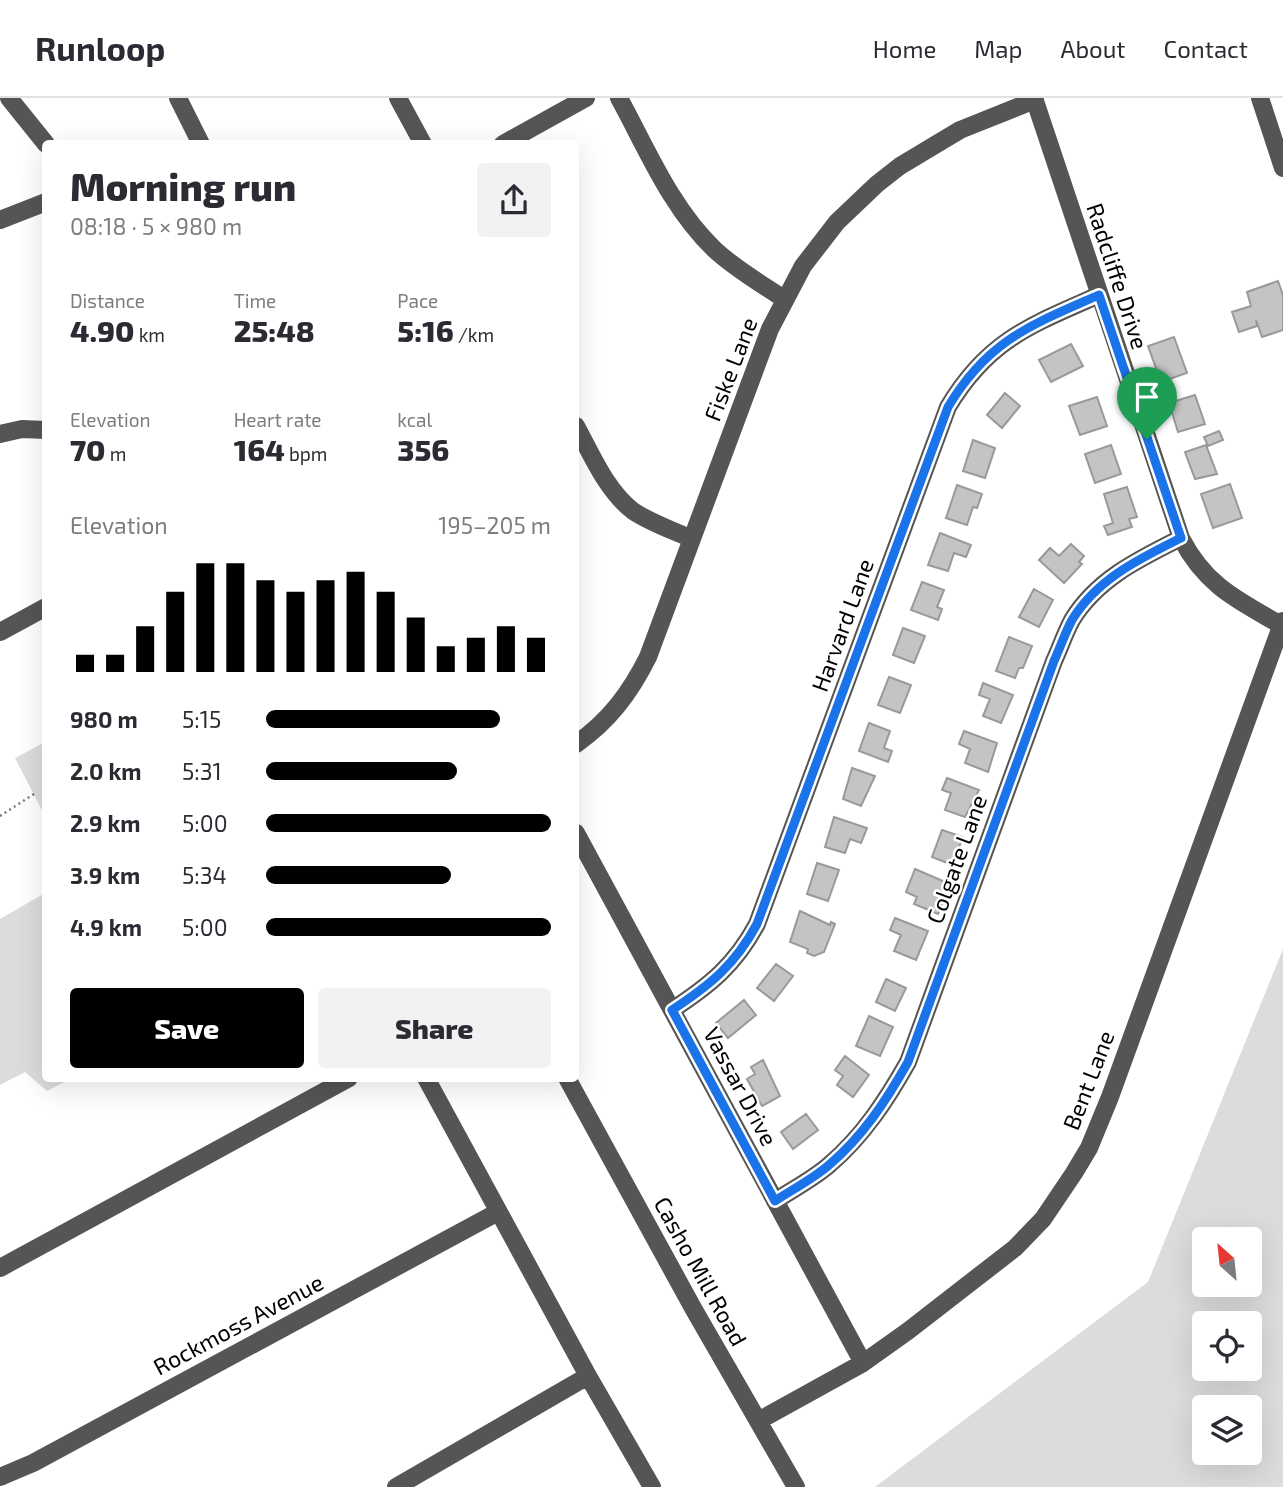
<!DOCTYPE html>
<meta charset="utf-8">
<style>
:root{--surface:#fff;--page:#f2f2f3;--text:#2b2b33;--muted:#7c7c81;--line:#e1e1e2;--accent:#000}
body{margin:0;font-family:"Exo 2",sans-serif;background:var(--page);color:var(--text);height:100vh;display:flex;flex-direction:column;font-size:26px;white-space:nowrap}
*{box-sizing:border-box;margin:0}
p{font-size:23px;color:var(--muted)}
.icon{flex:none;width:38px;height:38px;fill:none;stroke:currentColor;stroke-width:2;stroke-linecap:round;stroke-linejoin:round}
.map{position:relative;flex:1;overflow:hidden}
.details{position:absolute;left:42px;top:42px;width:537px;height:942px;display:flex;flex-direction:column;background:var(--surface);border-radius:7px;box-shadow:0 7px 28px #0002}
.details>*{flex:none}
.needle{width:46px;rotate:333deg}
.tools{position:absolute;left:1192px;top:1129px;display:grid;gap:14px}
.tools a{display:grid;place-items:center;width:70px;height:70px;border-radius:7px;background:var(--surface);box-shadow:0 7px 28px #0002;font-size:35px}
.pin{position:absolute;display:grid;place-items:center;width:60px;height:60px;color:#fff;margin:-72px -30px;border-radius:50% 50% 50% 0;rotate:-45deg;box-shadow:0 0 7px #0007}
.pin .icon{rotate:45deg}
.round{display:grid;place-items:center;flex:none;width:74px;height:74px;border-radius:7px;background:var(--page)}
.headline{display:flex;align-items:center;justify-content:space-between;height:119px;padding:0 28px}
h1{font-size:38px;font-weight:800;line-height:52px}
.figures{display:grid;grid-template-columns:repeat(3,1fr);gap:10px;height:119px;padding:7px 28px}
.figures div{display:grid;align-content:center}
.figures b{font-size:30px;font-weight:800}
.figures small{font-size:19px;font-weight:400}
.figures p{font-size:19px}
.chart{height:196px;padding:14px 28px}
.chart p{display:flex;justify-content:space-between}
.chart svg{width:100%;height:126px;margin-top:7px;stroke:var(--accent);stroke-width:6}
.primary-button{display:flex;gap:14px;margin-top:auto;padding:14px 28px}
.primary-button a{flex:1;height:80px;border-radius:7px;background:var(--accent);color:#fff;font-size:28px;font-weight:800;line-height:80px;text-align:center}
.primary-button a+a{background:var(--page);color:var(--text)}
ul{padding:0 28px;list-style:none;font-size:23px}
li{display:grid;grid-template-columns:112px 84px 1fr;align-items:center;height:52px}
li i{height:18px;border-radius:9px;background:var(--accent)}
header{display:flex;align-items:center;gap:42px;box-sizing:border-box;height:98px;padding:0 35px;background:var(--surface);border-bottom:2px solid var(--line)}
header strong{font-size:33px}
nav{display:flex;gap:38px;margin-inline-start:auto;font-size:24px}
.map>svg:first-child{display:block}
.green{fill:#dcdcdc;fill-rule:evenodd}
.building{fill:#c4c4c4;stroke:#999;stroke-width:2}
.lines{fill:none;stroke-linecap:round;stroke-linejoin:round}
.path{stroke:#777;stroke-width:2.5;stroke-dasharray:2 3.5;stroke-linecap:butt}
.minor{stroke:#555;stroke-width:18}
.route-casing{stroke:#fff;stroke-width:14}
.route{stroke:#1a73e8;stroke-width:9}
.labels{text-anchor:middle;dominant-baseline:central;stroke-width:5;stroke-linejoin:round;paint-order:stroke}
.street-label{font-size:23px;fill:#000;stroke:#fff}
</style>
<header>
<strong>Runloop</strong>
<nav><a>Home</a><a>Map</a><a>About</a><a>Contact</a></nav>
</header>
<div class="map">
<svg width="1283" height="1389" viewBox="0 0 1283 1389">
<rect width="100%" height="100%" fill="#fff"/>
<path class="green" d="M45,644v74l-30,-58z
M45,795l1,185h26l-25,13 -22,-19 -25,13v-166z
M1283,851v538h-408l273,-205zM1204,1141h46v45h-46zM1250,1225v45h-46v-45zM1250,1309v45h-46v-45z"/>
<path class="building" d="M1278,183l5,14v35l-21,7 -6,-17 1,6 -18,6 -7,-20 19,-6 -4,-14z
M1174,239l13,36 -26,9 -13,-36z
M1071,246l12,22 -32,16 -12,-22z
M1005,295l15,13 -18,22 -15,-13z
M1195,297l10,29 -27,8 -9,-29z
M1097,299l10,29 -27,9 -11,-29z
M1219,333l4,9 -15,6 -4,-9z
M973,342l22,8 -10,30 -22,-7z
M1111,347l10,29 -26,9 -10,-29z
M1206,347l11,29 -22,5 -10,-27z
M1230,386l12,34 -29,10 -12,-34z
M957,387l25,9 -5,14 -4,-1 -6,18 -21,-7z
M1127,389l10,30 -8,2 3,8 -24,8 -4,-9 9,-3 -9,-29z
M940,435l31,12 -5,12 -12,-4 -6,18 -20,-6z
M1071,446l13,12 -5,6 3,2 -18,19 -25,-23 11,-12 9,8z
M922,484l22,8 -7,17 5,2 -4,11 -27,-10z
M1034,491l19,11 -14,27 -20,-10z
M903,530l22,8 -11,27 -21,-8z
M1009,539l23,9 -9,22h-4l-4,10 -19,-7z
M889,579l22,8 -11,28 -22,-8z
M983,585l30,12 -12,28 -18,-7 7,-17 -11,-4z
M869,625l21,8 -6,17 8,3 -4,11 -29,-11z
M964,633l33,12 -9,29 -23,-9 5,-14 -11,-5z
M852,670l23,8 -14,30 -18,-7z
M947,680l32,12 -14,27 -20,-7 6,-17 -9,-3z
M834,719l33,11 -6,15 -11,-4 -5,14 -20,-6z
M942,732l21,7 -11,28 -20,-8z
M817,765l22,7 -11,31 -21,-7z
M915,771l35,15 -12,30 -24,-10 3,-7 -11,-5z
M800,813l30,14 1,-3 4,2 -11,28 -10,4 -7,-3 1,-4 -18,-7z
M895,820l33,13 -12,29 -22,-9 7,-16 -11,-5z
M776,866l17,12 -19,25 -17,-13z
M886,881l20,9 -11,23 -19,-9z
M744,902l12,15 -28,23 -12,-15z
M869,918l24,11 -13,29 -24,-10z
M845,958l24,19 -16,22 -16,-12 6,-9 -8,-6z
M763,962l17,36 -18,10 -15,-27 8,-5 -4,-7z
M806,1016l12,16 -25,19 -12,-17z"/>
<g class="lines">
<path class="path" d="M0,718l34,-22"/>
<path class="minor" d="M9,0l37,46
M178,0l23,46
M398,0l25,46
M619,0c28,51 52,110 95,151 20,19 46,34 70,50
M1034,0l147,440c24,47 56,62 100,87
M1260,0l23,70
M503,46l83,-46
M0,122l46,-18
M576,328c16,29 30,64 57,85 18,12 39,19 59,28
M0,336l22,-5 24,1
M0,534l46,-25
M576,646c33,-23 54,-51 72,-87l122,-328 33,-63 34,-44 40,-38 23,-18 60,-36 75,-30
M576,735l287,530
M672,912c38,-25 63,-45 85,-86l191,-517c40,-67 83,-82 151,-112
M426,980l162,298 64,111
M567,980l126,230 103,179
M775,1103c18,-12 38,-22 54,-36 34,-29 57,-64 79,-103l146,-401c6,-13 11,-28 18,-41 25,-41 67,-61 109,-82
M0,1170l349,-190
M758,1323l105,-58 45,-32 107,-83 28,-29 31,-46 15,-25 21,-51 173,-476
M0,1379l33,-14 465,-251
M396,1389l192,-111"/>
</g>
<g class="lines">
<defs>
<path id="route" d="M1099,197l82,243c-42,21 -84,41 -109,82 -7,13 -12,28 -18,41l-146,401c-22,39 -45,74 -79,103 -16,14 -36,24 -54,36l-103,-191c38,-25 63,-45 85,-86l191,-517c40,-67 83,-82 151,-112z"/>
</defs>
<use href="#route" class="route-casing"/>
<use href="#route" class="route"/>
</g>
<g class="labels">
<g class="street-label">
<text transform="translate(1118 178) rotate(72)">Radcliffe Drive</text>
<text transform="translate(730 271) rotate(-69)">Fiske Lane</text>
<text transform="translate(842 527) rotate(-70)">Harvard Lane</text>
<text transform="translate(956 761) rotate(-70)">Colgate Lane</text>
<text transform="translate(1088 982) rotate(-69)">Bent Lane</text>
<text transform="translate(741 988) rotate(62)">Vassar Drive</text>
<text transform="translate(701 1173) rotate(61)">Casho Mill Road</text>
<text transform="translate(238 1226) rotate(-28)">Rockmoss Avenue</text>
</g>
</g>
</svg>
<div class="tools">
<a><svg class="needle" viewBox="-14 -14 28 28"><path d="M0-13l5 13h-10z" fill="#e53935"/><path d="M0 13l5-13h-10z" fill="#7c7c81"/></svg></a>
<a><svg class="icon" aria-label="locate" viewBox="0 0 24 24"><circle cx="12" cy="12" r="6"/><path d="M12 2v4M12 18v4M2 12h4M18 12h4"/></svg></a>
<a><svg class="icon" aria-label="layers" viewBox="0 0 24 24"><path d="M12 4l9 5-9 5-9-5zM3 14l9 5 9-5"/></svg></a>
</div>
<div class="pin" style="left:1147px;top:341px;background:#1e9e55"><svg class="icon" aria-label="arrive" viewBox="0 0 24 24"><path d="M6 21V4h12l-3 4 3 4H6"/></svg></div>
<section class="details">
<div class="headline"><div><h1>Morning run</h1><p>08:18 · 5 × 980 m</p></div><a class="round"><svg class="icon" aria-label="share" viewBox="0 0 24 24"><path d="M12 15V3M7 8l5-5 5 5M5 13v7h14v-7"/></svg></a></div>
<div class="figures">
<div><p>Distance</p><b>4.90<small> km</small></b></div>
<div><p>Time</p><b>25:48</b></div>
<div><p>Pace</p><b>5:16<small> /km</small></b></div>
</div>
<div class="figures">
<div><p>Elevation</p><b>70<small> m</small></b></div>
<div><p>Heart rate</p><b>164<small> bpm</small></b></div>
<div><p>kcal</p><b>356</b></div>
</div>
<div class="chart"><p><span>Elevation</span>195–205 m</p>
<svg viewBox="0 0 160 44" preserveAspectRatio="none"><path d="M5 44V38M15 44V38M25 44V28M35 44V16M45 44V6M55 44V6M65 44V12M75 44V16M85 44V12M95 44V9M105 44V16M115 44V25M125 44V35M135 44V32M145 44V28M155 44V32"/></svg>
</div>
<ul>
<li><b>980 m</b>5:15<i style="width:82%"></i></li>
<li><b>2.0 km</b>5:31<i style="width:67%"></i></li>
<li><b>2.9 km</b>5:00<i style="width:100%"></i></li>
<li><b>3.9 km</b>5:34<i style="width:65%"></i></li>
<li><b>4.9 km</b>5:00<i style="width:100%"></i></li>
</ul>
<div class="primary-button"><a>Save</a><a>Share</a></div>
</section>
</div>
